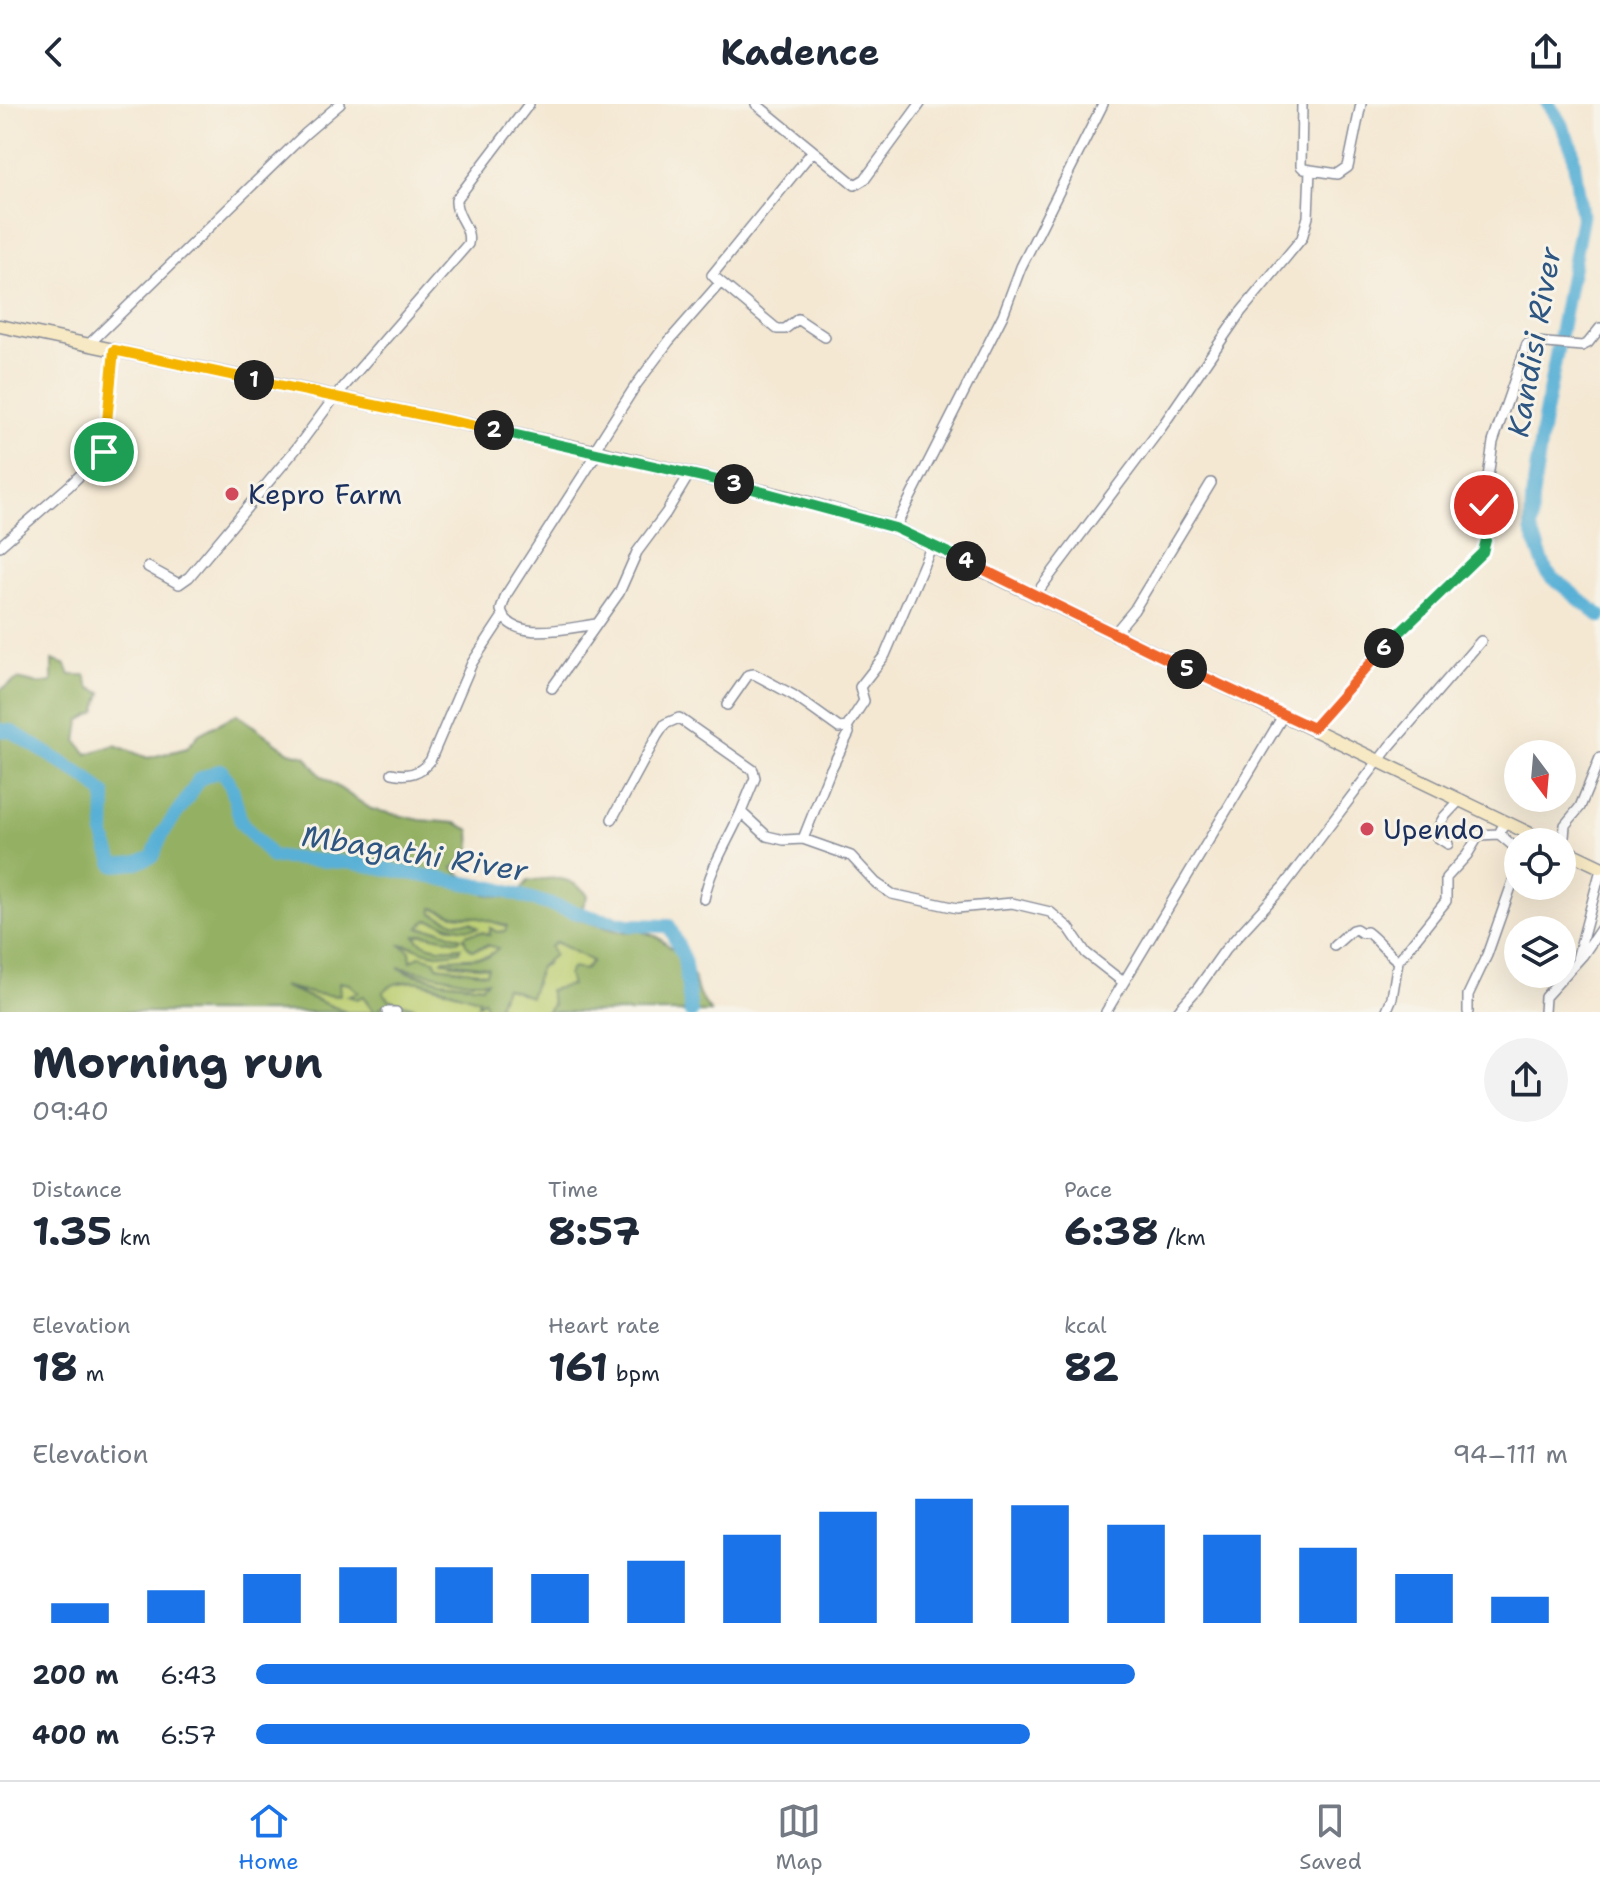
<!DOCTYPE html>
<meta charset="utf-8">
<style>
:root{--surface:#fff;--page:#f2f2f3;--text:#1f2937;--muted:#747a83;--line:#e0e1e3;--accent:#1a73e8}
body{margin:0;font-family:"Shantell Sans",sans-serif;background:var(--page);color:var(--text);height:100vh;display:flex;flex-direction:column;font-size:30px;white-space:nowrap}
*{box-sizing:border-box;margin:0}
p{font-size:26px;color:var(--muted)}
.icon{flex:none;width:44px;height:44px;fill:none;stroke:currentColor;stroke-width:2;stroke-linecap:round;stroke-linejoin:round}
.map{position:relative;height:908px;overflow:hidden}
.sheet{display:flex;flex-direction:column;background:var(--surface);flex:1}
.sheet>*{flex:none}
.needle{width:52px;rotate:164deg}
.buttons{position:absolute;left:1504px;top:636px;display:grid;gap:16px}
.buttons a{display:grid;place-items:center;width:72px;height:72px;border-radius:50%;background:var(--surface);box-shadow:0 8px 32px #0002;font-size:40px}
.pin{position:absolute;display:grid;place-items:center;width:68px;height:68px;color:#fff;margin:-34px;border:4px solid #fff;border-radius:50%;box-shadow:0 2px 8px #0007}
.km{position:absolute;width:40px;height:40px;margin:-20px;border-radius:50%;background:#222;color:#fff;font-size:22px;line-height:40px;text-align:center}
.round{display:grid;place-items:center;flex:none;width:84px;height:84px;border-radius:42px;background:var(--page)}
.summary{display:flex;align-items:center;justify-content:space-between;height:136px;padding:0 32px}
h1{font-size:44px;font-weight:700;line-height:60px}
.stats{display:grid;grid-template-columns:repeat(3,1fr);gap:12px;height:136px;padding:8px 32px}
.stats div{display:grid;align-content:center}
.stats b{font-size:40px;font-weight:700}
.stats small{font-size:22px;font-weight:400}
.stats p{font-size:22px}
.chart{height:224px;padding:16px 32px}
.chart p{display:flex;justify-content:space-between}
.chart svg{width:100%;height:144px;margin-top:8px;stroke:var(--accent);stroke-width:6}
ul{padding:0 32px;list-style:none;font-size:26px}
li{display:grid;grid-template-columns:128px 96px 1fr;align-items:center;height:60px}
li i{height:20px;border-radius:10px;background:var(--accent)}
header{display:flex;justify-content:space-between;align-items:center;height:104px;padding:0 32px;background:var(--surface);font-size:36px;font-weight:700}
.menu{display:flex;justify-content:space-around;align-items:center;height:112px;border-top:2px solid var(--line);background:var(--surface);font-size:22px;color:var(--muted)}
.menu a{display:grid;justify-items:center;gap:4px}
.menu .selected{color:var(--accent)}
.map>svg:first-child{display:block}
.green{fill:#bbce71;stroke:#6b7e68;stroke-width:2}
.forest{fill:#94b163;stroke:#587060;stroke-width:2;fill-rule:evenodd}
.lines{fill:none;stroke-linecap:round;stroke-linejoin:round}
.river{stroke:#59b0d6;stroke-width:14}
.street-casing{stroke:#888c98;stroke-width:12}
.secondary-casing{stroke:#888c98;stroke-width:15}
.street{stroke:#fff;stroke-width:9}
.secondary{stroke:#f7e9c3;stroke-width:12}
.split-1-casing{stroke:#fff;stroke-width:16}
.split-2-casing{stroke:#fff;stroke-width:16}
.split-3-casing{stroke:#fff;stroke-width:16}
.split-4-casing{stroke:#fff;stroke-width:16}
.split-5-casing{stroke:#fff;stroke-width:16}
.split-6-casing{stroke:#fff;stroke-width:16}
.split-7-casing{stroke:#fff;stroke-width:16}
.split-1{stroke:#f5b400;stroke-width:10}
.split-2{stroke:#f5b400;stroke-width:10}
.split-3{stroke:#22a559;stroke-width:10}
.split-4{stroke:#22a559;stroke-width:10}
.split-5{stroke:#f0652b;stroke-width:10}
.split-6{stroke:#f0652b;stroke-width:10}
.split-7{stroke:#22a559;stroke-width:10}
.poi-dot{fill:#d1495b;stroke:#f7f3e8;stroke-width:3}
.labels{text-anchor:middle;dominant-baseline:central;stroke-width:6;stroke-linejoin:round;paint-order:stroke}
.poi-label{font-size:28px;fill:#1b2f5e;stroke:#f7f3e8;text-anchor:start}
.water-label{font-size:30px;font-style:italic;fill:#2e5682;stroke:#f7f3e8}
</style>
<header><svg class="icon" aria-label="back" viewBox="0 0 24 24"><path d="M15 5l-7 7 7 7"/></svg>Kadence<svg class="icon" aria-label="share" viewBox="0 0 24 24"><path d="M12 15V3M7 8l5-5 5 5M5 13v7h14v-7"/></svg></header>
<div class="map">
<svg width="1600" height="908" viewBox="0 0 1600 908">
<rect width="100%" height="100%" fill="#f7f3e8"/>
<filter id="ink" filterUnits="userSpaceOnUse"><feTurbulence type="fractalNoise" baseFrequency=".0125" numOctaves="2"/><feDisplacementMap in="SourceGraphic" scale="16" xChannelSelector="R" yChannelSelector="G"/><feConvolveMatrix kernelMatrix="1 2 1 2 8 2 1 2 1" color-interpolation-filters="sRGB"/></filter>
<filter id="wash" filterUnits="userSpaceOnUse"><feTurbulence type="fractalNoise" baseFrequency=".006" numOctaves="4" result="noise"/><feDisplacementMap in="SourceGraphic" scale="32" xChannelSelector="R" yChannelSelector="G"/><feGaussianBlur stdDeviation="1.8" result="paint"/><feColorMatrix in="noise" values="0 0 0 0 0 0 0 0 0 0 0 0 0 0 0 0 0 1.4 0 .05"/><feComposite in="paint" operator="in"/></filter>
<g filter="url(#wash)">
<rect width="100%" height="100%" fill="#f4e8d3"/>
<path class="green" d="M432,804l23,7 21,2 32,9 -2,5 -9,1 -7,-4 1,7 -9,-3 -14,2 4,16 21,-5 5,3c-14,17 -32,4 -47,16l38,3 -3,7 -76,-12 -10,-16c25,-3 32,18 60,1 -15,3 -35,2 -45,-11l9,-2 33,7 -17,-11 -21,-2 8,-9 10,2 12,6 28,1 -6,-6h-17l-23,-9z
M555,838l37,19 -21,23 -9,5 -15,23h-39l-10,-7 7,-19 27,-1 8,-18 7,-3 3,-17z
M395,863c32,0 61,14 93,14l-5,5 -42,-5z
M416,877l63,18 -1,4 7,-3 1,8 -10,4h-101l9,-7 22,4 6,-2 -22,-7 -8,-8 10,-8z
M338,878l11,2 10,8 -10,4h14l11,16h-28l-67,-27 36,9 24,2z"/>
<path class="forest" d="M52,556l14,5 4,10h15l5,13 12,5 -6,19 -16,9 -3,20 10,13 28,-9 33,13 39,-10 12,-14 38,-20 52,38 17,4 14,19 51,34 49,11 36,3 14,7 1,22 -18,16 32,26 28,5 15,-18c25,-4 42,-6 60,14l-11,24 43,13 20,-1 18,6 31,26 10,32 12,17h-164l6,-7 -4,-15 22,-5 -3,-10 3,-7 14,2 7,-9 -36,-19 -6,5 4,8 -14,12 -10,30 -25,-10 -7,18 10,7h-32l10,-4 -2,-8 -6,5 1,-6c-30,-6 -71,-32 -96,-7l7,8 24,7 -8,2 -22,-4 -9,7 -12,-16 -6,3 -10,-3 11,-4 -9,-8 -10,-2 1,14 -25,-2 -33,-8 64,26h-338l-8,-3v-319l18,-11 20,5 14,-2zM433,804l22,7 21,2 31,9 -2,5 -8,1 -7,-4v7l-8,-3 -14,2 -4,3 2,7 6,6 15,-5 11,3 -10,9 -44,2 -2,2 46,6 -2,6 -49,-7 -2,-6 -16,-4 -8,5 -1,-10 -9,-6c12,-1 15,4 25,7 11,3 23,2 34,-1l1,-4c-16,3 -36,2 -46,-11l9,-2 34,7 3,-3 -21,-8 -21,-2 8,-8c19,2 28,11 51,8l-7,-6h-17l-22,-9zM398,863l69,14h20l-5,5 -41,-5 -35,-9z"/>
<g class="lines">
<path class="river" d="M1548,0l11,16 13,28 10,70 -38,201 -12,80 -1,31 16,43 53,43
M0,626l11,1 77,48 17,16 -1,41 10,29 22,-2 17,-7c9,-31 32,-48 46,-77l22,-9 11,18 9,34 31,35 82,6 144,26 97,29 34,7 40,1 15,32 7,54"/>
</g>
</g>
<g filter="url(#ink)">
<g class="lines">
<defs>
<path id="street" d="M756,0l99,81 10,-6 55,-75
M1302,0l-1,62 3,3 34,5 10,-7 13,-63
M717,175l60,50h8l13,-10 27,18
M88,241l217,-211 35,-30
M594,347l42,-66 33,-44 51,-58 -8,-8 100,-123
M895,424l108,-213 18,-48 82,-163
M0,442l69,-60 35,-34 10,-102
M148,463l31,17 10,-7 107,-128 38,-51 134,-154c4,-18 -13,-26 -12,-44l73,-96
M1036,490l125,-166 79,-115 62,-75 6,-21 2,-47
M597,520c-26,3 -86,20 -96,-14l5,-15 92,-143
M1113,531l21,-25 77,-127
M552,584l67,-95 18,-41 29,-39 24,-40
M727,601l21,-30 6,-1 39,21 46,33 8,-1 17,-26 -4,-14 25,-32 47,-110
M1313,624l74,-83 96,-93 3,-12 -2,-35 9,-63 34,-98 8,-2 47,4 6,-3 12,-15
M392,669c15,4 29,0 38,-12l42,-98 31,-47
M612,715l45,-83 8,-12 14,-6 74,52 2,8 -14,34
M1499,730l19,16
M803,735l27,-68 19,-38 -2,-6
M1448,740l-11,-7 -2,-4 9,-16 15,-16
M1563,746l2,-25 15,-18 20,-49
M704,795c6,-31 24,-58 37,-87l26,24 17,4 19,-1 48,17 25,27 16,11 65,14 55,-5 38,9 19,16 17,25 37,29
M1334,842l18,-16 4,-1 6,4 5,-1c12,9 19,20 31,29
M1577,855l23,-86
M387,908h9
M1106,908l178,-298
M1177,908l21,-24 27,-38 58,-63 106,-140 92,-106
M1386,908l6,-14 6,-37 48,-60v-23l21,-23 12,-20 20,-1 6,-12
M1468,908v-17l19,-40 31,-88
M1544,908l1,-15 38,-42 17,-25"/>
<path id="secondary" d="M0,222l598,126 189,45 108,31 652,314
M1562,745l38,18"/>
</defs>
<use href="#street" class="street-casing"/>
<use href="#secondary" class="secondary-casing"/>
<use href="#street" class="street"/>
<use href="#secondary" class="secondary"/>
</g>
</g>
<g class="lines" filter="url(#ink)">
<defs>
<path id="split-1" d="M104,348l10,-102 140,30"/>
<path id="split-2" d="M254,276l240,50"/>
<path id="split-3" d="M494,326l240,54"/>
<path id="split-4" d="M734,380l161,44 71,33"/>
<path id="split-5" d="M966,457l221,108"/>
<path id="split-6" d="M1187,565l126,59 71,-80"/>
<path id="split-7" d="M1384,544l99,-96 3,-12 -2,-35"/>
</defs>
<use href="#split-1" class="split-1-casing"/>
<use href="#split-2" class="split-2-casing"/>
<use href="#split-3" class="split-3-casing"/>
<use href="#split-4" class="split-4-casing"/>
<use href="#split-5" class="split-5-casing"/>
<use href="#split-6" class="split-6-casing"/>
<use href="#split-7" class="split-7-casing"/>
<use href="#split-1" class="split-1"/>
<use href="#split-2" class="split-2"/>
<use href="#split-3" class="split-3"/>
<use href="#split-4" class="split-4"/>
<use href="#split-5" class="split-5"/>
<use href="#split-6" class="split-6"/>
<use href="#split-7" class="split-7"/>
</g>
<g class="poi-dot">
<circle cx="232" cy="390" r="8"/>
<circle cx="1367" cy="725" r="8"/>
</g>
<g class="labels">
<g class="poi-label">
<text x="248" y="390">Kepro Farm</text>
<text x="1383" y="725">Upendo</text>
</g>
<g class="water-label">
<text transform="translate(1534 238) rotate(-80)">Kandisi River</text>
<text transform="translate(415 749) rotate(9)">Mbagathi River</text>
</g>
</g>
</svg>
<div class="buttons">
<a><svg class="needle" viewBox="-14 -14 28 28"><path d="M0-13l5 13h-10z" fill="#e53935"/><path d="M0 13l5-13h-10z" fill="#747a83"/></svg></a>
<a><svg class="icon" aria-label="locate" viewBox="0 0 24 24"><circle cx="12" cy="12" r="6"/><path d="M12 2v4M12 18v4M2 12h4M18 12h4"/></svg></a>
<a><svg class="icon" aria-label="layers" viewBox="0 0 24 24"><path d="M12 4l9 5-9 5-9-5zM3 14l9 5 9-5"/></svg></a>
</div>
<div class="pin" style="left:104px;top:348px;background:#1e9e55"><svg class="icon" aria-label="arrive" viewBox="0 0 24 24"><path d="M6 21V4h12l-3 4 3 4H6"/></svg></div>
<div class="pin" style="left:1484px;top:401px;background:#d93025"><svg class="icon" aria-label="check" viewBox="0 0 24 24"><path d="M5 12l5 5 9-10"/></svg></div>
<b class="km" style="left:254px;top:276px">1</b>
<b class="km" style="left:494px;top:326px">2</b>
<b class="km" style="left:734px;top:380px">3</b>
<b class="km" style="left:966px;top:457px">4</b>
<b class="km" style="left:1187px;top:565px">5</b>
<b class="km" style="left:1384px;top:544px">6</b>
</div>
<section class="sheet">
<div class="summary"><div><h1>Morning run</h1><p>09:40</p></div><a class="round"><svg class="icon" aria-label="share" viewBox="0 0 24 24"><path d="M12 15V3M7 8l5-5 5 5M5 13v7h14v-7"/></svg></a></div>
<div class="stats">
<div><p>Distance</p><b>1.35<small> km</small></b></div>
<div><p>Time</p><b>8:57</b></div>
<div><p>Pace</p><b>6:38<small> /km</small></b></div>
</div>
<div class="stats">
<div><p>Elevation</p><b>18<small> m</small></b></div>
<div><p>Heart rate</p><b>161<small> bpm</small></b></div>
<div><p>kcal</p><b>82</b></div>
</div>
<div class="chart"><p><span>Elevation</span>94–111 m</p>
<svg viewBox="0 0 160 44" preserveAspectRatio="none"><path d="M5 44V38M15 44V34M25 44V29M35 44V27M45 44V27M55 44V29M65 44V25M75 44V17M85 44V10M95 44V6M105 44V8M115 44V14M125 44V17M135 44V21M145 44V29M155 44V36"/></svg>
</div>
<ul>
<li><b>200 m</b>6:43<i style="width:67%"></i></li>
<li><b>400 m</b>6:57<i style="width:59%"></i></li>
</ul>
</section>
<nav class="menu">
<a class="selected"><svg class="icon" aria-label="home" viewBox="0 0 24 24"><path d="M3 11l9-7 9 7M6 9v11h12V9"/></svg>Home</a>
<a><svg class="icon" aria-label="map" viewBox="0 0 24 24"><path d="M3 6l6-2 6 2 6-2v14l-6 2-6-2-6 2zM9 4v14M15 6v14"/></svg>Map</a>
<a><svg class="icon" aria-label="saved" viewBox="0 0 24 24"><path d="M7 4h10v16l-5-4-5 4z"/></svg>Saved</a>
</nav>
